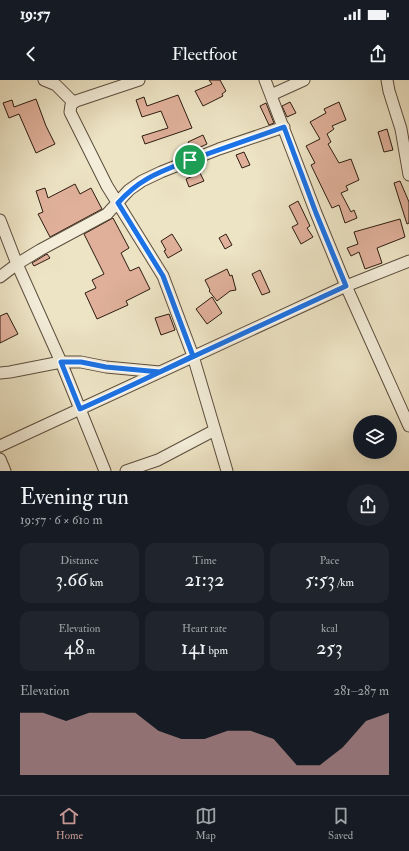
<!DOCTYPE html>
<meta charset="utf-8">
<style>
:root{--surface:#171b24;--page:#20242c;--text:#f1f3f6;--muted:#9ea1a6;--line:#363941;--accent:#c59692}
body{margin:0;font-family:"IM FELL Double Pica",serif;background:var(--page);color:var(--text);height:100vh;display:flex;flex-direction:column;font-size:15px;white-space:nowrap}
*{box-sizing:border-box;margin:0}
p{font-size:13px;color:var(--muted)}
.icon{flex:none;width:22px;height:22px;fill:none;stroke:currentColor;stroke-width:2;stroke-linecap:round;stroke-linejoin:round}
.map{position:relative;height:391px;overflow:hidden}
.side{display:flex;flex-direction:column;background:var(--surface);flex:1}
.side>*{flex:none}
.controls{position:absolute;left:353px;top:335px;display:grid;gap:8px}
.controls a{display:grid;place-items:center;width:44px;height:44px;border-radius:50%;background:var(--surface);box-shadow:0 4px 16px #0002;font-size:20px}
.pin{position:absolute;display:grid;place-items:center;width:34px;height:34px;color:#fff;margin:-17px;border:2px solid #fff;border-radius:50%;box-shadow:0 1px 4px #0007}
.round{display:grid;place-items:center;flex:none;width:42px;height:42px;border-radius:21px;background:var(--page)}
.headline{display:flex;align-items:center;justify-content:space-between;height:68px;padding:0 20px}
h1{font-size:22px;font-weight:600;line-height:30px}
.figures{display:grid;grid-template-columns:repeat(3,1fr);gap:6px;height:68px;padding:4px 20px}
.figures div{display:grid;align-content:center;border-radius:10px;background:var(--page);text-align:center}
.figures b{font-size:20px;font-weight:600}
.figures small{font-size:11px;font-weight:400}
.figures p{font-size:11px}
.chart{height:112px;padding:8px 20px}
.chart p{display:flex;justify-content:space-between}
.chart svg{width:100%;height:72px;margin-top:4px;fill:var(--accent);opacity:.7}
.status{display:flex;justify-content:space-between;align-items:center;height:28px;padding:0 20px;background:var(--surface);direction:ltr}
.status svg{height:11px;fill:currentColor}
header{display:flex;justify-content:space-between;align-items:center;height:52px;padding:0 20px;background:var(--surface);font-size:18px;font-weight:600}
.tab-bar{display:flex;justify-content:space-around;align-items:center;height:56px;border-top:1px solid var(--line);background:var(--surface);font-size:11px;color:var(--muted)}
.tab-bar a{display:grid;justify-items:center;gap:2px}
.tab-bar .selected{color:var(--accent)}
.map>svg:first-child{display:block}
.building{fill:#e0b09a;stroke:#2c1b10}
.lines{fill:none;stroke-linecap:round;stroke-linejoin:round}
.minor-casing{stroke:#5c4d3d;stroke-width:13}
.minor{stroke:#f3edd9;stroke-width:11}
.route-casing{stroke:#fff;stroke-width:8}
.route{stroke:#1a73e8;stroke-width:5}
</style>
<div class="status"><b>19:57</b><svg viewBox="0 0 49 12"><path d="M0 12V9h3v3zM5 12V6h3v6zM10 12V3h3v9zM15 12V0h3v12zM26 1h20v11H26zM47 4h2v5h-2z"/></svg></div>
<header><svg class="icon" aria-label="back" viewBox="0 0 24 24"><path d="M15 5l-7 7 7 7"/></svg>Fleetfoot<svg class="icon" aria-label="share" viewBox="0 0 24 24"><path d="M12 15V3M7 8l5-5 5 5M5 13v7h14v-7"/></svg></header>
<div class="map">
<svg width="409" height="391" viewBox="0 0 409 391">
<rect width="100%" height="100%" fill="#ede4c5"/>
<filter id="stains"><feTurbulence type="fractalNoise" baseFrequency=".005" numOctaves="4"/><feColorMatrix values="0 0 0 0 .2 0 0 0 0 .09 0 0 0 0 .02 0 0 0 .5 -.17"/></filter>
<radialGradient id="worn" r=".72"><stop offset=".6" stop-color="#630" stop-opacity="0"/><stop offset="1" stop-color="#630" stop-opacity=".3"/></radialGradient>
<path class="building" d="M209,0h11l6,11 -4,3 1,2 -20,10 -8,-15 17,-7z
M178,15l14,33 -47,16 -3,-8 26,-8 -7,-17 -19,6 -6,-17 8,-3 3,9z
M36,19l10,27 9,18 -19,9 -17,-39 -10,4 -6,-15 9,-3 2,7z
M290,22l6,11 -9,4 -5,-11z
M339,22l7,18 -14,6 2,3 -7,5 4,8 -3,2 11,19 12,-4 8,21 -13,6 2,4 -7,3 10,19 3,-2 3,8 -12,5 -6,-18 -7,3 -4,-8 -17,-35 4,-2 -9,-17 14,-7 -10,-17 16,-9 -2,-4z
M266,23l8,20 -5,2 -9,-19z
M387,49l6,21 -9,2 -6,-20z
M203,55l4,9 -15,7 -4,-9z
M244,72l6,13 -8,3 -6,-13z
M200,93l4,8 -15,6 -3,-8z
M400,101l9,21v21l-2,1 -13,-41z
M75,104l5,10 11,-6 11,21 -52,28 -12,-23 5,-2 -7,-21 9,-3 3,10z
M298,121l12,25 -3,2 6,9 -12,7 -9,-17 6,-3 -9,-18z
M113,138l16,30 -8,5 9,18 9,-4 11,22 -24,12 2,4 -31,14 -12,-26 11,-5 -4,-8 12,-6 -20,-40z
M400,139l5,18 -28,11 5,15 -17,6 -6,-17 -8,4 -4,-8 11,-4 -4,-12z
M172,154l10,16 -14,8 -4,-7 2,-1 -5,-9z
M226,154l6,11 -7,4 -6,-11z
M47,174l3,4 -16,8 -2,-3z
M227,189l3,7 2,-1 4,15 -6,1 -13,10 -8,-10 1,-1 -5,-10z
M260,190l10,22 -8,3 -10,-21z
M212,217l10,16 -15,11 -11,-15z
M7,233l11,21 -18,9v-27z
M169,234l6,16 -14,5 -6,-17z"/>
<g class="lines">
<defs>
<path id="minor" d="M44,0l12,5 17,17
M139,0l-63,21 -5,4 -1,7 37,74 56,90 30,80 34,115
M265,0l51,133 30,73 63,140
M387,0l2,11 12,38 8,46
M271,15l33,-15
M0,140l17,44 44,98 44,109
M0,197l17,-13 23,-14 67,-36 22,-24 13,-9 19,-9 58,-23 65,-22
M0,293l10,-1 51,-10h20l25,5 54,5
M0,366l346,-160 63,-25
M0,379l5,12
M126,391l32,-11 57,-30"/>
</defs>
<use href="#minor" class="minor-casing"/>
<use href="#minor" class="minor"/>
</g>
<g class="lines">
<defs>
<path id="route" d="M190,80c-30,12 -50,18 -72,43l45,73 30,80c-37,18 -75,36 -113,53l-19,-47h20l25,5 54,5 186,-86 -30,-73 -32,-86 -94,33"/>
</defs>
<use href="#route" class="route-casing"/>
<use href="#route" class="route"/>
</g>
<rect width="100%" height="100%" filter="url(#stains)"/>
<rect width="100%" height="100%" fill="url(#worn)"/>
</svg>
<div class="controls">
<a><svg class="icon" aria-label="layers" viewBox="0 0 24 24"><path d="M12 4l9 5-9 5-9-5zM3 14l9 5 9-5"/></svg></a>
</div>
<div class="pin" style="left:190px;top:80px;background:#1e9e55"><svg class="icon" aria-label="arrive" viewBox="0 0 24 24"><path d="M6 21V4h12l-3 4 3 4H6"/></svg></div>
</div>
<section class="side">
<div class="headline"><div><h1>Evening run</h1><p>19:57 · 6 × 610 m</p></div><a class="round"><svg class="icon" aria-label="share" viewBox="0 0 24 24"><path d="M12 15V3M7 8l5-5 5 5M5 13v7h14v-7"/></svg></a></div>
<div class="figures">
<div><p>Distance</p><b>3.66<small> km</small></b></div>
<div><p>Time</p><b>21:32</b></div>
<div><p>Pace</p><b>5:53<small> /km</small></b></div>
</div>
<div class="figures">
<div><p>Elevation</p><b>48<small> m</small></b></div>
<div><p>Heart rate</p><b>141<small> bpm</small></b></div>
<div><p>kcal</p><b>253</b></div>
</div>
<div class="chart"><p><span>Elevation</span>281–287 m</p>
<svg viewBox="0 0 160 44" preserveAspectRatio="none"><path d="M0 44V6L10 6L20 11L30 6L40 6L50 6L60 17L70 22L80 22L90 17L100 17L110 22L120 38L130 38L140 27L150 11L160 6V44z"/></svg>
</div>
</section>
<nav class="tab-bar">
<a class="selected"><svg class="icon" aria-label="home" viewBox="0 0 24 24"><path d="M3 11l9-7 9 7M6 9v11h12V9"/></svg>Home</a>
<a><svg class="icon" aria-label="map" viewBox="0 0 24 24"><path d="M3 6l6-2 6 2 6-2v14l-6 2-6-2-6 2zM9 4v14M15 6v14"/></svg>Map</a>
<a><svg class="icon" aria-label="saved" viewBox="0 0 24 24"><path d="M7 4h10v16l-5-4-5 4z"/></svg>Saved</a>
</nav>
